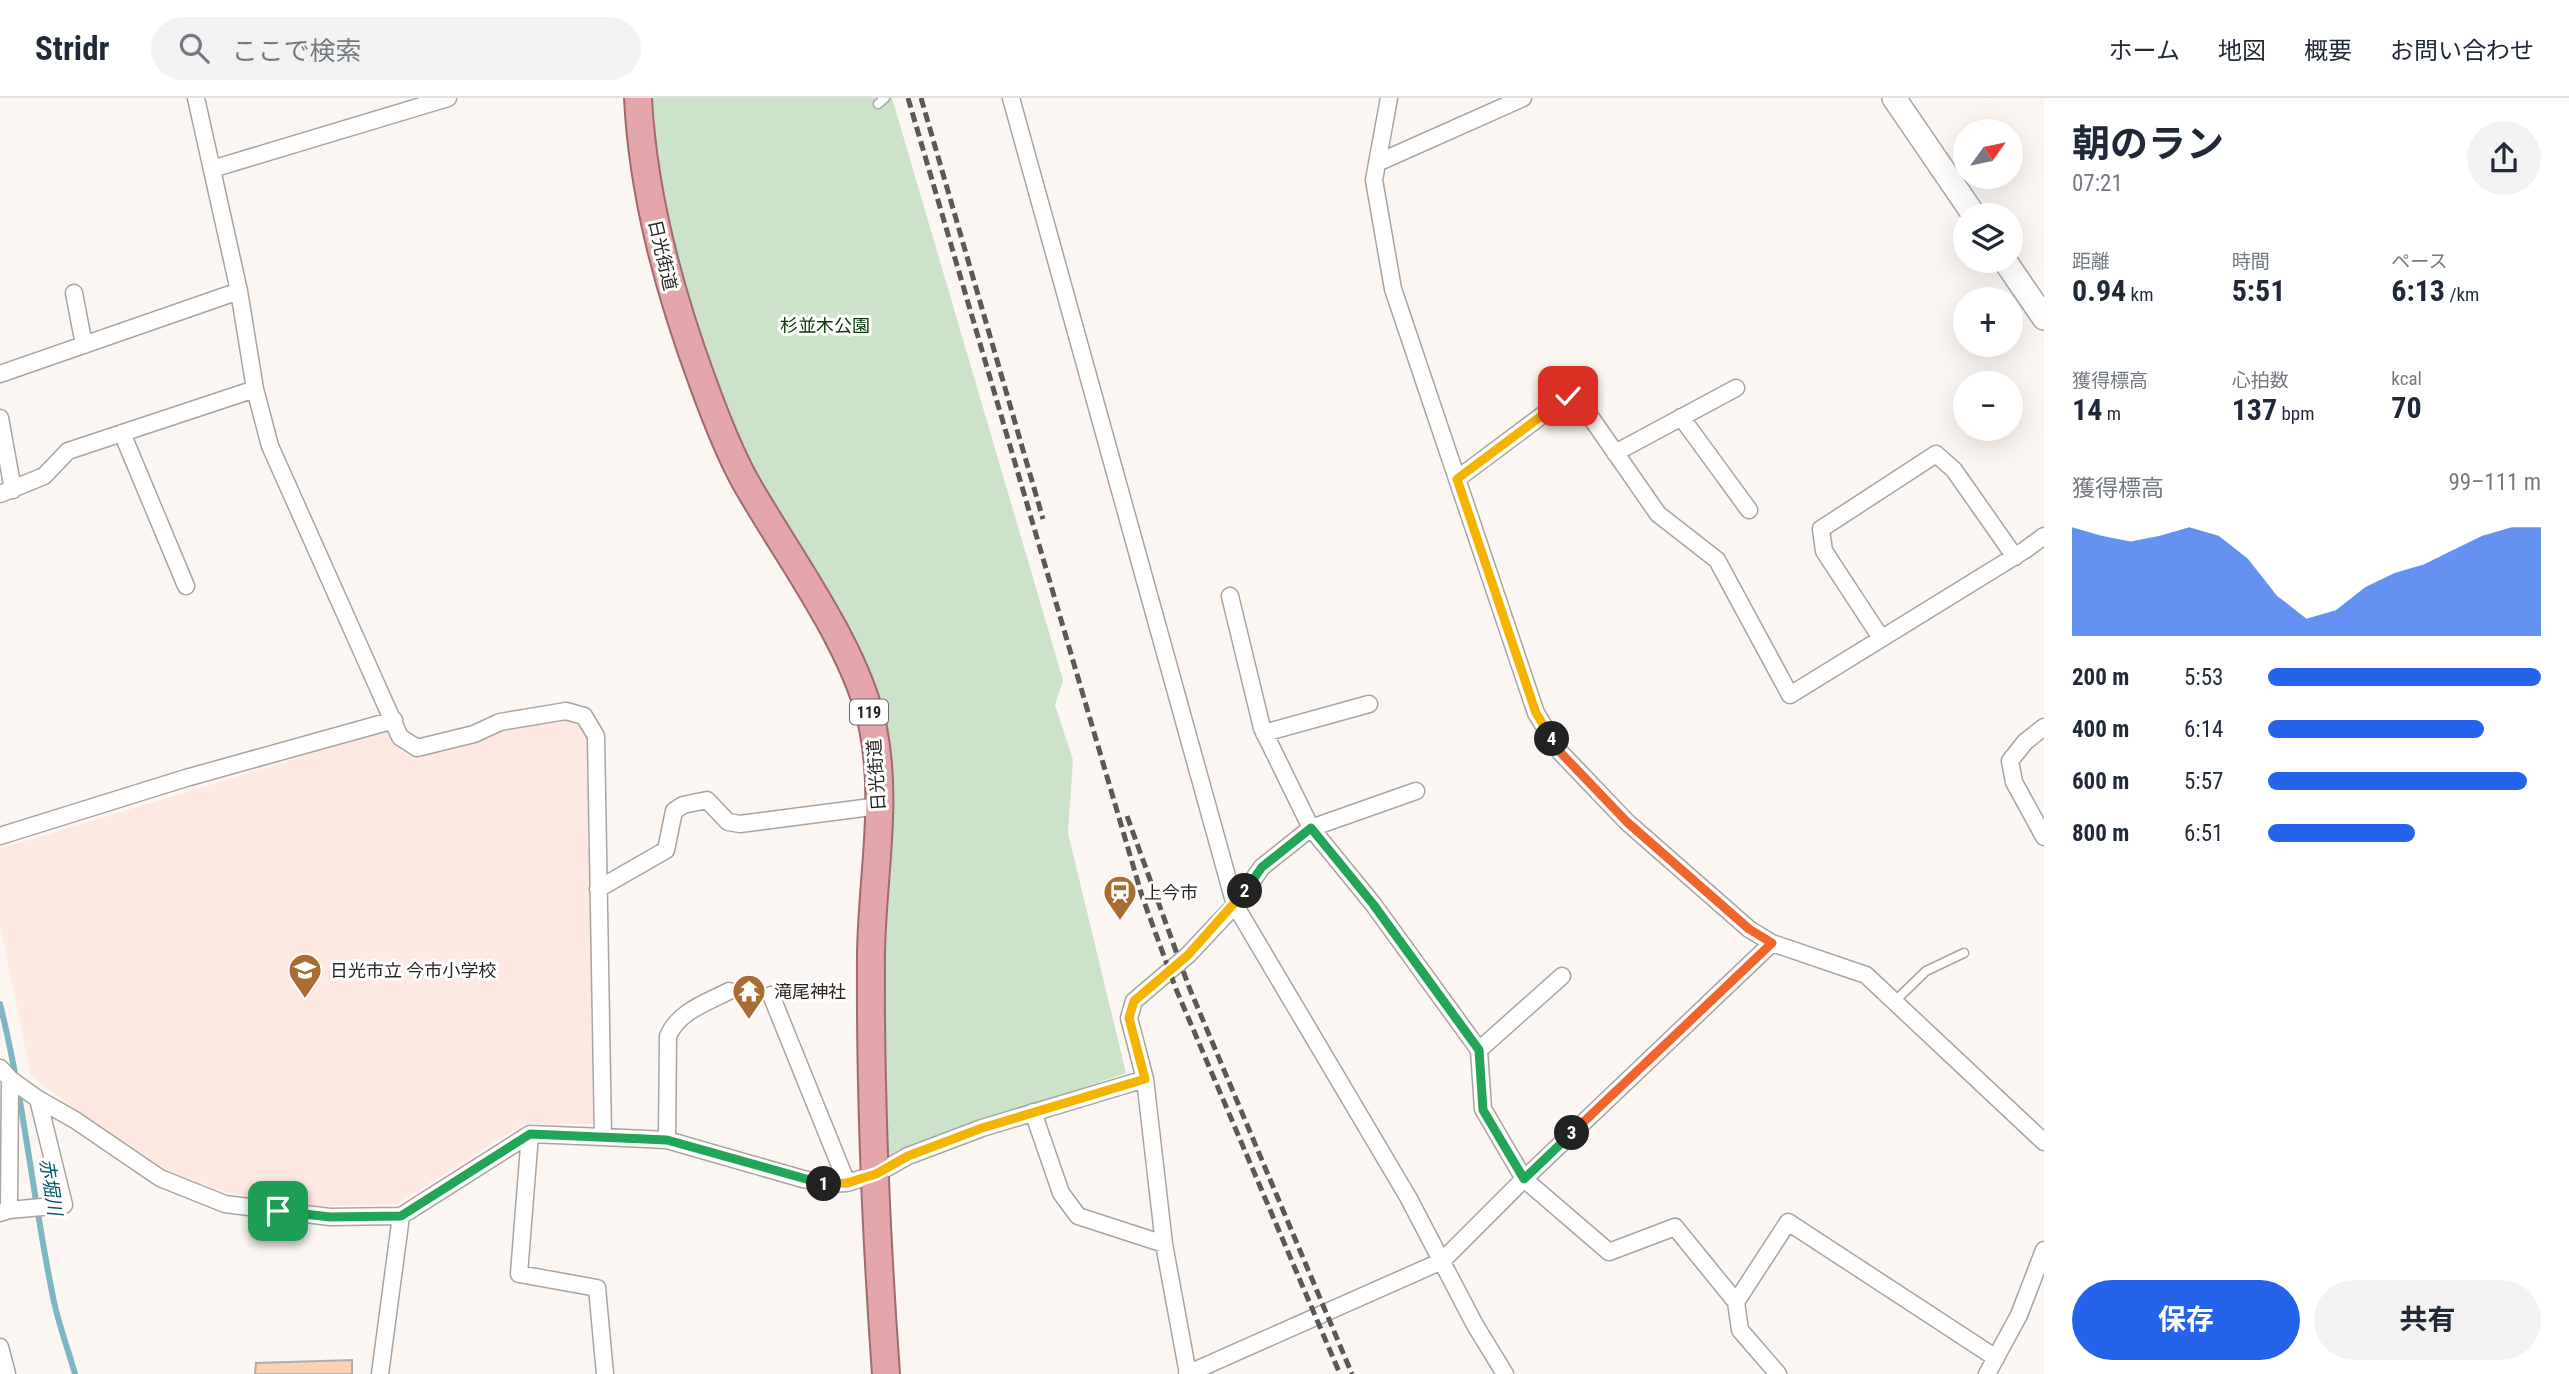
<!DOCTYPE html>
<html lang="ja">
<meta charset="utf-8">
<style>
:root{--surface:#fff;--page:#f2f2f3;--text:#1f2937;--muted:#747a83;--line:#e0e1e3;--accent:#2563eb}
body{margin:0;font-family:"Roboto Condensed","Noto Sans JP",sans-serif;background:var(--page);color:var(--text);height:100vh;display:flex;flex-direction:column;font-size:26px;white-space:nowrap}
*{box-sizing:border-box;margin:0}
p{font-size:23px;color:var(--muted)}
.icon{flex:none;width:38px;height:38px;fill:none;stroke:currentColor;stroke-width:2;stroke-linecap:round;stroke-linejoin:round}
.map{position:relative;flex:1;overflow:hidden}
.sheet{display:flex;flex-direction:column;background:var(--surface);width:525px}
.sheet>*{flex:none}
.needle{width:46px;rotate:57deg}
.controls{position:absolute;left:1953px;top:21px;display:grid;gap:14px}
.controls a{display:grid;place-items:center;width:70px;height:70px;border-radius:50%;background:var(--surface);box-shadow:0 7px 28px #0002;font-size:35px}
.pin{position:absolute;display:grid;place-items:center;width:60px;height:60px;color:#fff;margin:-30px;border-radius:14px;box-shadow:0 4px 10px #0006}
.km{position:absolute;width:35px;height:35px;margin:-18px;border-radius:50%;background:#222;color:#fff;font-size:19px;line-height:35px;text-align:center}
.round{display:grid;place-items:center;flex:none;width:74px;height:74px;border-radius:37px;background:var(--page)}
.headline{display:flex;align-items:center;justify-content:space-between;height:119px;padding:0 28px}
h1{font-size:38px;font-weight:700;line-height:52px}
.metrics{display:grid;grid-template-columns:repeat(3,1fr);gap:10px;height:119px;padding:7px 28px}
.metrics div{display:grid;align-content:center}
.metrics b{font-size:30px;font-weight:700}
.metrics small{font-size:19px;font-weight:400}
.metrics p{font-size:19px}
.chart{height:196px;padding:14px 28px}
.chart p{display:flex;justify-content:space-between}
.chart svg{width:100%;height:126px;margin-top:7px;fill:var(--accent);opacity:.7}
.cta{display:flex;gap:14px;margin-top:auto;padding:14px 28px}
.cta a{flex:1;height:80px;border-radius:42px;background:var(--accent);color:#fff;font-size:28px;font-weight:700;line-height:80px;text-align:center}
.cta a+a{background:var(--page);color:var(--text)}
ul{padding:0 28px;list-style:none;font-size:23px}
li{display:grid;grid-template-columns:112px 84px 1fr;align-items:center;height:52px}
li i{height:18px;border-radius:9px;background:var(--accent)}
header{display:flex;align-items:center;gap:42px;box-sizing:border-box;height:98px;padding:0 35px;background:var(--surface);border-bottom:2px solid var(--line)}
header strong{font-size:33px}
nav{display:flex;gap:38px;margin-inline-start:auto;font-size:24px}
.search{width:490px;height:63px;background:var(--page);display:flex;align-items:center;gap:18px;box-sizing:border-box;padding:0 24px;border-radius:38px;color:var(--muted);font-size:26px}
main{display:flex;flex:1;min-height:0}
.map>svg:first-child{display:block}
.education{fill:#fde8e2}
.green{fill:#cce3ca}
.lines{fill:none;stroke-linecap:round;stroke-linejoin:round}
.stream{stroke:#7eb7c3;stroke-width:6}
.building{fill:#fcd2b5;stroke:#b2aca8;stroke-width:2}
.service-casing{stroke:#aaa4a0;stroke-width:11}
.minor-casing{stroke:#aaa4a0;stroke-width:19}
.secondary-casing{stroke:#aaa4a0;stroke-width:26}
.trunk-casing{stroke:#9e6b6e;stroke-width:30}
.service{stroke:#fff;stroke-width:8}
.minor{stroke:#fff;stroke-width:16}
.secondary{stroke:#fff;stroke-width:23}
.trunk{stroke:#e4a6ab;stroke-width:26}
.rail{stroke:#5b5856;stroke-width:5;stroke-dasharray:10 5;stroke-linecap:butt}
.split-1-casing{stroke:#fff;stroke-width:14}
.split-2-casing{stroke:#fff;stroke-width:14}
.split-3-casing{stroke:#fff;stroke-width:14}
.split-4-casing{stroke:#fff;stroke-width:14}
.split-5-casing{stroke:#fff;stroke-width:14}
.split-1{stroke:#22a559;stroke-width:9}
.split-2{stroke:#f5b400;stroke-width:9}
.split-3{stroke:#22a559;stroke-width:9}
.split-4{stroke:#f0652b;stroke-width:9}
.split-5{stroke:#f5b400;stroke-width:9}
.labels{text-anchor:middle;dominant-baseline:central;stroke-width:6;stroke-linejoin:round;paint-order:stroke}
.shield{fill:#fff;stroke:#686766;stroke-width:2}
.shield-label{font-size:16px;font-weight:bold;fill:#282624}
.street-label{font-size:18px;fill:#282624;stroke:#fff}
.park-label{font-size:18px;fill:#033403;stroke:#fff}
.poi-label{font-size:18px;fill:#282624;stroke:#fff;text-anchor:start}
.water-label{font-size:19px;font-style:italic;fill:#065a68;stroke:#fff}
</style>
<header>
<strong>Stridr</strong>
<div class="search"><svg class="icon" aria-label="search" viewBox="0 0 24 24"><circle cx="10" cy="10" r="6"/><path d="M15 15l6 6"/></svg>ここで検索</div>
<nav><a>ホーム</a><a>地図</a><a>概要</a><a>お問い合わせ</a></nav>
</header>
<main>
<div class="map">
<svg width="2044" height="1276" viewBox="0 0 2044 1276">
<rect width="100%" height="100%" fill="#fcf6f2"/>
<path class="education" d="M568,621l9,2 15,20 4,383h-73l-126,80 -72,2 -100,-14 -66,-25 -51,-33 -77,-58 -31,-151v-76l389,-119 4,15 17,11 89,-24z"/>
<path class="green" d="M653,0h239l171,582 -8,25 18,55 -5,73 58,240 -209,72 -34,18 -2,-429 -134,-259 -85,-254z"/>
<g class="lines">
<path class="stream" d="M0,906c24,96 33,196 53,293 5,26 15,52 22,77"/>
</g>
<path class="building" d="M352,1262v14h-97l1,-11z"/>
<g class="lines">
<defs>
<path id="service" d="M878,6l7,-6
M1894,904l32,-31 38,-18"/>
<path id="minor" d="M196,0l43,193 16,98 15,57 130,291 17,11 57,-14 26,-12 66,-11 18,5 12,20 7,401 64,3 136,39 23,5 21,-1 29,-9 32,-18 74,-28 163,-49
M1011,0l224,807 173,292 67,128 30,49
M1389,0l-15,82 19,109 143,424 24,39 67,70 122,107 23,14 94,32 178,167
M1377,65l146,-65
M212,71l236,-71
M74,195l10,52
M0,276l239,-83
M1681,319l68,93
M0,320l13,72
M122,335l64,153
M1615,355l121,-65
M1457,381l111,-83 10,3 80,115 59,46 73,135 235,-145 19,-14
M0,396l44,-18 24,-25 187,-62
M1230,498l32,132 49,100 62,76 106,146 83,-74
M1881,540l-57,-87 -3,-22 115,-75 18,16 61,87
M2044,629l-19,15 -15,19 4,21 30,55
M1264,635l105,-29
M0,738l186,-58 208,-58
M598,791l68,-39 8,-39 9,-6 24,-5 21,22 12,2 139,-18
M771,897l76,188
M1479,952l4,59 41,70 85,73 66,-25 61,75 4,28 38,44
M0,970l10,11 28,20 37,21 85,58 65,26 105,13 71,-1
M1033,1014l28,81 17,23 86,28
M530,1036l-11,140 78,14 8,86
M667,1042l1,-104c11,-25 38,-33 61,-45
M9,1112l1,-131
M0,1115l9,-3 55,-5 -26,-106
M1736,1204l52,-80 208,136
M0,1249l7,27
M380,1276l21,-158 129,-82 73,3
M1187,1276l255,-113 82,-82 248,-236
M1188,1276l-24,-130 -19,-165 -16,-61 5,-17 54,-46 47,-50 27,-38 49,-39 105,-37
M1987,1276l32,-59 25,-65"/>
<path id="secondary" d="M1894,0l80,117
M2005,163l39,57"/>
<path id="trunk" d="M638,0c5,98 31,193 65,285 12,33 25,67 42,98 41,73 112,166 128,247 15,75 -1,151 -2,226 -1,140 5,281 15,420"/>
</defs>
<use href="#service" class="service-casing"/>
<use href="#minor" class="minor-casing"/>
<use href="#secondary" class="secondary-casing"/>
<use href="#trunk" class="trunk-casing"/>
<use href="#service" class="service"/>
<use href="#minor" class="minor"/>
<use href="#secondary" class="secondary"/>
<use href="#trunk" class="trunk"/>
<path class="rail" d="M908,0l234,798 34,93 164,385
M921,0l122,421
M1127,718l62,171 163,387"/>
</g>
<g class="lines">
<defs>
<path id="split-1" d="M278,1113l52,6 71,-1 129,-82 137,6 157,44"/>
<path id="split-2" d="M824,1086l23,-1 29,-9 32,-18 74,-28 163,-49 -16,-61 5,-17 54,-46 57,-64"/>
<path id="split-3" d="M1245,793l17,-24 49,-39 62,76 106,146 4,60 41,69 48,-46"/>
<path id="split-4" d="M1552,641l8,13 67,70 122,107 23,14 -200,190"/>
<path id="split-5" d="M1552,641l-16,-26 -79,-234 111,-83"/>
</defs>
<use href="#split-1" class="split-1-casing"/>
<use href="#split-2" class="split-2-casing"/>
<use href="#split-3" class="split-3-casing"/>
<use href="#split-4" class="split-4-casing"/>
<use href="#split-5" class="split-5-casing"/>
<use href="#split-1" class="split-1"/>
<use href="#split-2" class="split-2"/>
<use href="#split-3" class="split-3"/>
<use href="#split-4" class="split-4"/>
<use href="#split-5" class="split-5"/>
</g>
<defs>
<symbol id="station-pin" viewBox="-11 -11 22 30"><path d="M0 17L-7.5 6A9.5 9.5 0 1 1 7.5 6Z" fill="#aa6d31" stroke="#fff"/><path d="M-3-6H3Q5-6 5-4V2Q5 4 3 4L4.5 6H3L1.5 4h-3L-3 6H-4.5L-3 4Q-5 4-5 2V-4Q-5-6-3-6ZM-3.5-4v3h7v-3ZM-3.5 1v1.5H-2V1ZM2 1v1.5H3.5V1Z" fill="#fff"/></symbol>
<symbol id="school-pin" viewBox="-11 -11 22 30"><path d="M0 17L-7.5 6A9.5 9.5 0 1 1 7.5 6Z" fill="#aa6d31" stroke="#fff"/><path d="M0-5L7-2L0 1L-7-2ZM-4 1L0 2.5L4 1V4Q0 6-4 4Z" fill="#fff"/></symbol>
<symbol id="temple-pin" viewBox="-11 -11 22 30"><path d="M0 17L-7.5 6A9.5 9.5 0 1 1 7.5 6Z" fill="#aa6d31" stroke="#fff"/><path d="M0-6L5-2H3V0L6.5 2.5H4V6H1.5V3h-3V6H-4V2.5H-6.5L-3 0V-2H-5Z" fill="#fff"/></symbol>
</defs>
<g fill-rule="evenodd">
<use href="#station-pin" x="1101" y="775" width="38" height="52"/>
<use href="#school-pin" x="286" y="853" width="38" height="52"/>
<use href="#temple-pin" x="730" y="874" width="38" height="52"/>
</g>
<g class="labels">
<rect class="shield" x="850" y="601.5" width="38" height="25" rx="5"/>
<g class="shield-label">
<text x="869" y="614">119</text>
</g>
<g class="street-label">
<text transform="translate(663 157) rotate(77)">日光街道</text>
<text transform="translate(876 677) rotate(-94)">日光街道</text>
</g>
<g class="park-label">
<text x="825" y="227">杉並木公園</text>
</g>
<g class="poi-label">
<text x="1144" y="794">上今市</text>
<text x="330" y="872">日光市立 今市小学校</text>
<text x="774" y="893">滝尾神社</text>
</g>
<g class="water-label">
<text transform="translate(51 1089) rotate(81)">赤堀川</text>
</g>
</g>
</svg>
<div class="controls">
<a><svg class="needle" viewBox="-14 -14 28 28"><path d="M0-13l5 13h-10z" fill="#e53935"/><path d="M0 13l5-13h-10z" fill="#747a83"/></svg></a>
<a><svg class="icon" aria-label="layers" viewBox="0 0 24 24"><path d="M12 4l9 5-9 5-9-5zM3 14l9 5 9-5"/></svg></a>
<a>+</a>
<a>−</a>
</div>
<div class="pin" style="left:278px;top:1113px;background:#1e9e55"><svg class="icon" aria-label="arrive" viewBox="0 0 24 24"><path d="M6 21V4h12l-3 4 3 4H6"/></svg></div>
<div class="pin" style="left:1568px;top:298px;background:#d93025"><svg class="icon" aria-label="check" viewBox="0 0 24 24"><path d="M5 12l5 5 9-10"/></svg></div>
<b class="km" style="left:824px;top:1086px">1</b>
<b class="km" style="left:1245px;top:793px">2</b>
<b class="km" style="left:1572px;top:1035px">3</b>
<b class="km" style="left:1552px;top:641px">4</b>
</div>
<section class="sheet">
<div class="headline"><div><h1>朝のラン</h1><p>07:21</p></div><a class="round"><svg class="icon" aria-label="share" viewBox="0 0 24 24"><path d="M12 15V3M7 8l5-5 5 5M5 13v7h14v-7"/></svg></a></div>
<div class="metrics">
<div><p>距離</p><b>0.94<small> km</small></b></div>
<div><p>時間</p><b>5:51</b></div>
<div><p>ペース</p><b>6:13<small> /km</small></b></div>
</div>
<div class="metrics">
<div><p>獲得標高</p><b>14<small> m</small></b></div>
<div><p>心拍数</p><b>137<small> bpm</small></b></div>
<div><p>kcal</p><b>70</b></div>
</div>
<div class="chart"><p><span>獲得標高</span>99–111 m</p>
<svg viewBox="0 0 160 44" preserveAspectRatio="none"><path d="M0 44V6L10 9L20 11L30 9L40 6L50 9L60 17L70 30L80 38L90 35L100 27L110 22L120 19L130 14L140 9L150 6L160 6V44z"/></svg>
</div>
<ul>
<li><b>200 m</b>5:53<i style="width:100%"></i></li>
<li><b>400 m</b>6:14<i style="width:79%"></i></li>
<li><b>600 m</b>5:57<i style="width:95%"></i></li>
<li><b>800 m</b>6:51<i style="width:54%"></i></li>
</ul>
<div class="cta"><a>保存</a><a>共有</a></div>
</section>
</main>
